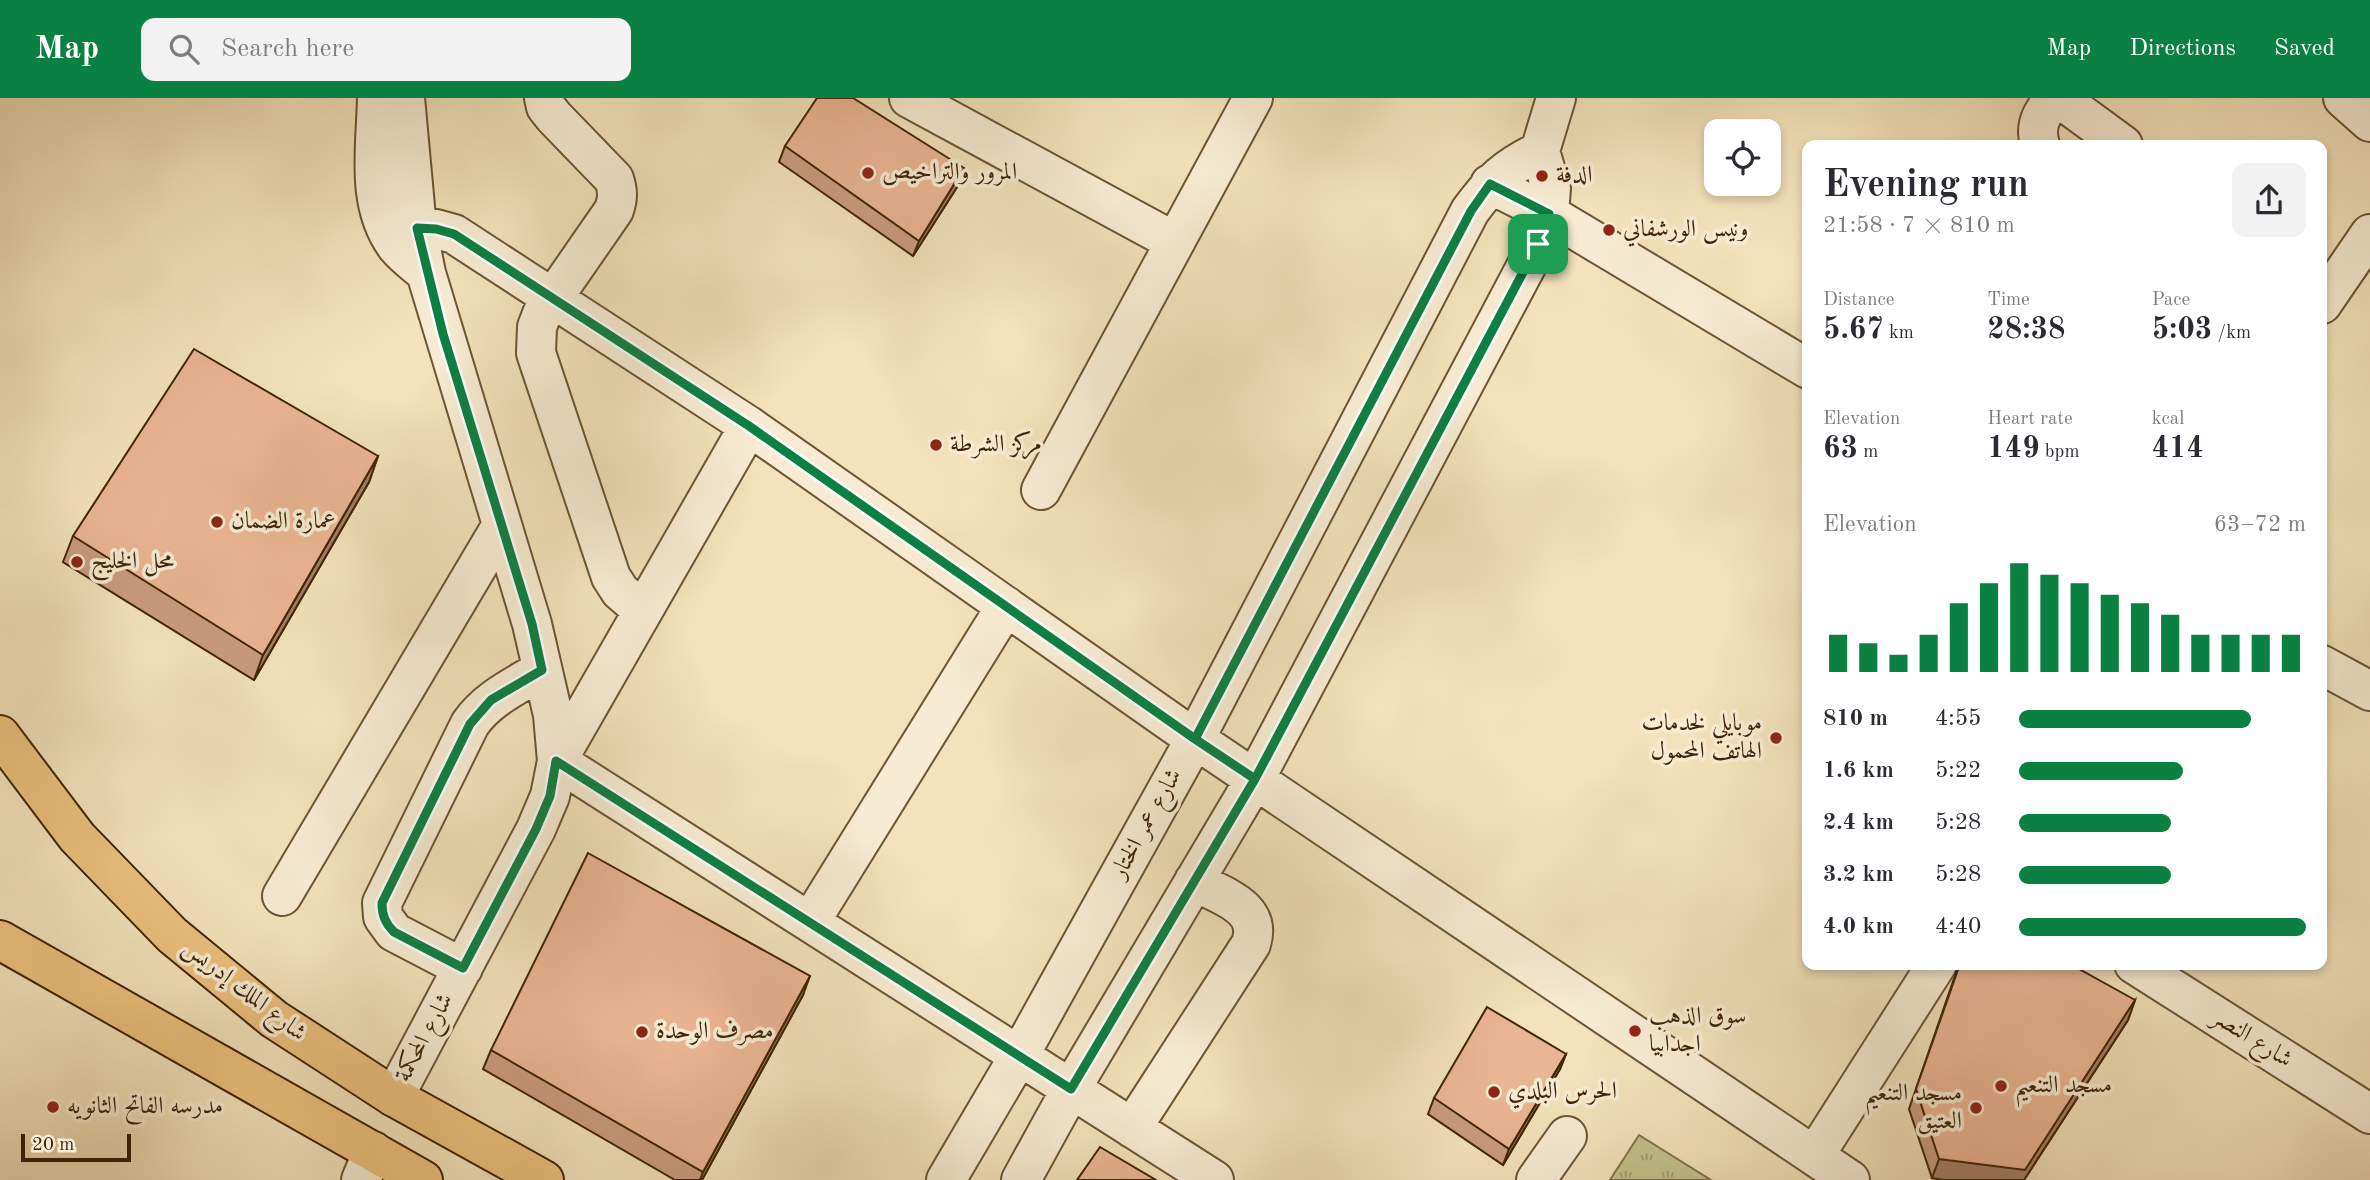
<!DOCTYPE html>
<meta charset="utf-8">
<style>
:root{--surface:#fff;--page:#f2f2f3;--text:#2b2b33;--muted:#7c7c81;--accent:#0b8043}
body{margin:0;font-family:"Old Standard TT",Amiri,serif;background:var(--page);color:var(--text);height:100vh;display:flex;flex-direction:column;font-size:26px;white-space:nowrap}
*{box-sizing:border-box;margin:0}
p{font-size:23px;color:var(--muted)}
.icon{flex:none;width:38px;height:38px;fill:none;stroke:currentColor;stroke-width:2;stroke-linecap:round;stroke-linejoin:round}
.map{position:relative;flex:1;overflow:hidden}
.details{position:absolute;left:1802px;top:42px;width:525px;height:830px;display:flex;flex-direction:column;background:var(--surface);border-radius:14px;box-shadow:0 4px 10px #0003}
.details>*{flex:none}
.tools{position:absolute;left:1704px;top:21px;display:grid;gap:14px}
.tools a{display:grid;place-items:center;width:77px;height:77px;border-radius:14px;background:var(--surface);box-shadow:0 4px 10px #0003;font-size:35px}
.scale{position:absolute;left:21px;bottom:18px;width:110px;box-sizing:border-box;padding-left:7px;border:4px solid #402407;border-top:0;font-size:19px;line-height:24px;white-space:nowrap;color:#402407;-webkit-text-stroke:5px #f7ecd3;paint-order:stroke}
.pin{position:absolute;display:grid;place-items:center;width:60px;height:60px;color:#fff;margin:-30px;border-radius:14px;box-shadow:0 4px 10px #0006}
.round{display:grid;place-items:center;flex:none;width:74px;height:74px;border-radius:14px;background:var(--page)}
.overview{display:flex;align-items:center;justify-content:space-between;height:119px;padding:0 21px}
h1{font-size:38px;font-weight:700;line-height:52px}
.stats{display:grid;grid-template-columns:repeat(3,1fr);gap:10px;height:119px;padding:7px 21px}
.stats div{display:grid;align-content:center}
.stats b{font-size:30px;font-weight:700}
.stats small{font-size:19px;font-weight:400}
.stats p{font-size:19px}
.chart{height:196px;padding:14px 21px}
.chart p{display:flex;justify-content:space-between}
.chart svg{width:100%;height:126px;margin-top:7px;stroke:var(--accent);stroke-width:6}
ul{padding:0 21px;list-style:none;font-size:23px}
li{display:grid;grid-template-columns:112px 84px 1fr;align-items:center;height:52px}
li i{height:18px;border-radius:9px;background:var(--accent)}
header{display:flex;align-items:center;gap:42px;box-sizing:border-box;height:98px;padding:0 35px;background:var(--accent);color:#fff}
header strong{font-size:33px}
nav{display:flex;gap:38px;margin-inline-start:auto;font-size:24px}
.search{width:490px;height:63px;background:var(--page);display:flex;align-items:center;gap:18px;box-sizing:border-box;padding:0 24px;border-radius:14px;color:var(--muted);font-size:26px}
.map>svg:first-child{display:block}
.park{fill:url(#park-tufts);stroke:#817249;stroke-width:2}
.lines{fill:none;stroke-linecap:round;stroke-linejoin:round}
.minor-casing{stroke:#6d5434;stroke-width:42}
.highway-casing{stroke:#402407;stroke-width:42}
.minor{stroke:#f7ecd3;stroke-width:38}
.highway{stroke:#eac17e;stroke-width:38}
.wall{fill:#c99c7f;stroke:#402407;stroke-width:2}
.shaded-wall{fill:#a47f68;stroke:#402407;stroke-width:2}
.building{fill:#eab594;stroke:#402407;stroke-width:2}
.route-casing{stroke:#fff;stroke-width:14}
.route{stroke:#0b8043;stroke-width:9}
.poi-dot{fill:#8f2418;stroke:#f7ecd3;stroke-width:2.5}
.labels{text-anchor:middle;dominant-baseline:central;stroke-width:7;stroke-linejoin:round;paint-order:stroke}
.poi-label{font-size:24px;fill:#402407;stroke:#f7ecd3;text-anchor:start}
.street-label{font-size:24px;fill:#402407;stroke:#f7ecd3}
</style>
<header>
<strong>Map</strong>
<div class="search"><svg class="icon" aria-label="search" viewBox="0 0 24 24"><circle cx="10" cy="10" r="6"/><path d="M15 15l6 6"/></svg>Search here</div>
<nav><a>Map</a><a>Directions</a><a>Saved</a></nav>
</header>
<div class="map">
<svg width="2370" height="1082" viewBox="0 0 2370 1082">
<defs>
<pattern id="park-tufts" width="24" height="20" patternUnits="userSpaceOnUse" patternTransform="scale(1.75)"><rect width="24" height="20" fill="#c2c18b"/><path d="M3 7l-1-3M5 7V3M7 7l1-3M15 17l-1-3M17 17v-4M19 17l1-3" fill="none" stroke="#9f9d70"/></pattern>
</defs>
<rect width="100%" height="100%" fill="#f3e2bb"/>
<filter id="stains"><feTurbulence type="fractalNoise" baseFrequency=".00286" numOctaves="4"/><feColorMatrix values="0 0 0 0 .2 0 0 0 0 .09 0 0 0 0 .02 0 0 0 .5 -.17"/></filter>
<radialGradient id="worn" r=".72"><stop offset=".6" stop-color="#630" stop-opacity="0"/><stop offset="1" stop-color="#630" stop-opacity=".3"/></radialGradient>
<path class="park" d="M1639,1037l72,45h-101z"/>
<g class="lines">
<defs>
<path id="minor" d="M377,0c-1,50 -12,107 20,149 8,10 20,18 29,26
M544,0l2,9 8,10 60,62c4,12 4,19 0,31l-72,104 -5,13 -1,26 75,224 9,14 23,20
M909,0l266,144
M2059,0l64,47
M2343,0l27,24
M2040,47c-6,-20 2,-32 14,-47
M1490,86l59,30 259,155
M417,130l19,1 18,5 295,192 446,313 655,441
M2322,206l48,-70
M749,328l-192,335 657,419
M1041,392l212,-392
M2322,567l48,26
M282,798l220,-371
M810,824l196,-316
M2134,866l236,150
M463,870l-69,-36 -11,-15 -1,-14 88,-179c18,-26 46,-38 72,-54
M394,999l142,-268 14,-33 7,-35 -4,-46 -21,-91 -106,-351 -9,-45 -12,-130
M1132,1030l119,-184c12,-38 -30,-48 -57,-63
M1815,1057l122,-191
M361,1082l12,-29
M946,1082l73,-124 176,-317 275,-528c23,-31 35,-43 70,-60
M1021,1082l50,-91 184,-310 283,-535 11,-30 2,-26 -11,-37 16,-53
M1536,1082l31,-44"/>
<path id="highway" d="M0,637l77,102 95,98 102,84 120,78 150,83
M0,842l423,240"/>
</defs>
<use href="#minor" class="minor-casing"/>
<use href="#highway" class="highway-casing"/>
<use href="#minor" class="minor"/>
<use href="#highway" class="highway"/>
</g>
<path class="wall" d="M785,48l174,38 -46,72 -134,-94z
M378,358l-9,26 -115,198 -191,-118 10,-26z
M1959,866l176,36 -7,20 -104,160h-80l-12,-2 -23,-69z
M803,897l-101,185h-27l-192,-111 8,-19z
M1566,956l-6,15 -57,96 -75,-51 6,-16z"/>
<path class="shaded-wall" d="M964,70l-5,16 -46,72 6,-15z
M378,358l-9,26 -115,198 9,-25z
M810,878l-7,19 -101,185h-2l3,-8z
M2135,902l-7,20 -104,160h-80l-12,-2 7,-19z
M1566,956l-6,15 -57,96 6,-16z"/>
<path class="building" d="M817,0h36l111,70 -45,73 -134,-95z
M194,251l184,107 -115,199 -190,-119z
M588,755l222,123 -107,196 -212,-122z
M1960,866h110l65,36 -110,170 -86,-11 -23,-70z
M1487,909l79,47 -57,95 -75,-51z
M1100,1049l56,33h-79z"/>
<g class="lines">
<defs>
<path id="route" d="M1538,146l-283,535 -60,-40 -446,-313 -295,-192 -18,-5 -19,-1 26,106 89,290 10,46 -51,30 -21,24 -88,179c0,12 3,20 12,29l69,36 73,-139 14,-33 6,-35 515,328 184,-310 -60,-40 276,-528 19,-27 59,30 -11,30"/>
</defs>
<use href="#route" class="route-casing"/>
<use href="#route" class="route"/>
</g>
<g class="poi-dot">
<circle cx="868" cy="75" r="7"/>
<circle cx="1542" cy="78" r="7"/>
<circle cx="1609" cy="132" r="7"/>
<circle cx="936" cy="347" r="7"/>
<circle cx="217" cy="424" r="7"/>
<circle cx="77" cy="464" r="7"/>
<circle cx="1776" cy="640" r="7"/>
<circle cx="1635" cy="933" r="7"/>
<circle cx="642" cy="934" r="7"/>
<circle cx="2001" cy="988" r="7"/>
<circle cx="1494" cy="994" r="7"/>
<circle cx="53" cy="1009" r="7"/>
<circle cx="1976" cy="1010" r="7"/>
</g>
<g class="labels">
<g class="poi-label">
<text x="882" y="75">المرور والتراخيص</text>
<text x="1556" y="78">الدفة</text>
<text x="1623" y="132">ونيس الورشفاني</text>
<text x="950" y="347">مركز الشرطة</text>
<text x="231" y="424">عمارة الضمان</text>
<text x="91" y="464">محل الخليج</text>
<text x="1762" y="626" text-anchor="end">موبايلي لخدمات<tspan x="1762" dy="28">الهاتف المحمول</tspan></text>
<text x="1649" y="919">سوق الذهب<tspan x="1649" dy="28">اجدابيا</tspan></text>
<text x="656" y="934">مصرف الوحدة</text>
<text x="2015" y="988">مسجد التنعيم</text>
<text x="1508" y="994">الحرس البلدي</text>
<text x="1962" y="996" text-anchor="end">مسجد التنعيم<tspan x="1962" dy="28">العتيق</tspan></text>
<text x="67" y="1009">مدرسه الفاتح الثانويه</text>
</g>
<g class="street-label">
<text transform="translate(1147 726) rotate(-61)">شارع عمر الختار</text>
<text transform="translate(244 893) rotate(38)">شارع الملك إدريس</text>
<text transform="translate(425 940) rotate(-62)">شارع المحكمة</text>
<text transform="translate(2252 941) rotate(32)">شارع النصر</text>
</g>
</g>
<rect width="100%" height="100%" filter="url(#stains)"/>
<rect width="100%" height="100%" fill="url(#worn)"/>
</svg>
<div class="tools">
<a><svg class="icon" aria-label="locate" viewBox="0 0 24 24"><circle cx="12" cy="12" r="6"/><path d="M12 2v4M12 18v4M2 12h4M18 12h4"/></svg></a>
</div>
<div class="scale">20 m</div>
<div class="pin" style="left:1538px;top:146px;background:#1e9e55"><svg class="icon" aria-label="arrive" viewBox="0 0 24 24"><path d="M6 21V4h12l-3 4 3 4H6"/></svg></div>
<section class="details">
<div class="overview"><div><h1>Evening run</h1><p>21:58 · 7 × 810 m</p></div><a class="round"><svg class="icon" aria-label="share" viewBox="0 0 24 24"><path d="M12 15V3M7 8l5-5 5 5M5 13v7h14v-7"/></svg></a></div>
<div class="stats">
<div><p>Distance</p><b>5.67<small> km</small></b></div>
<div><p>Time</p><b>28:38</b></div>
<div><p>Pace</p><b>5:03<small> /km</small></b></div>
</div>
<div class="stats">
<div><p>Elevation</p><b>63<small> m</small></b></div>
<div><p>Heart rate</p><b>149<small> bpm</small></b></div>
<div><p>kcal</p><b>414</b></div>
</div>
<div class="chart"><p><span>Elevation</span>63–72 m</p>
<svg viewBox="0 0 160 44" preserveAspectRatio="none"><path d="M5 44V31M15 44V34M25 44V38M35 44V31M45 44V20M55 44V13M65 44V6M75 44V10M85 44V13M95 44V17M105 44V20M115 44V24M125 44V31M135 44V31M145 44V31M155 44V31"/></svg>
</div>
<ul>
<li><b>810 m</b>4:55<i style="width:81%"></i></li>
<li><b>1.6 km</b>5:22<i style="width:57%"></i></li>
<li><b>2.4 km</b>5:28<i style="width:53%"></i></li>
<li><b>3.2 km</b>5:28<i style="width:53%"></i></li>
<li><b>4.0 km</b>4:40<i style="width:100%"></i></li>
</ul>
</section>
</div>
